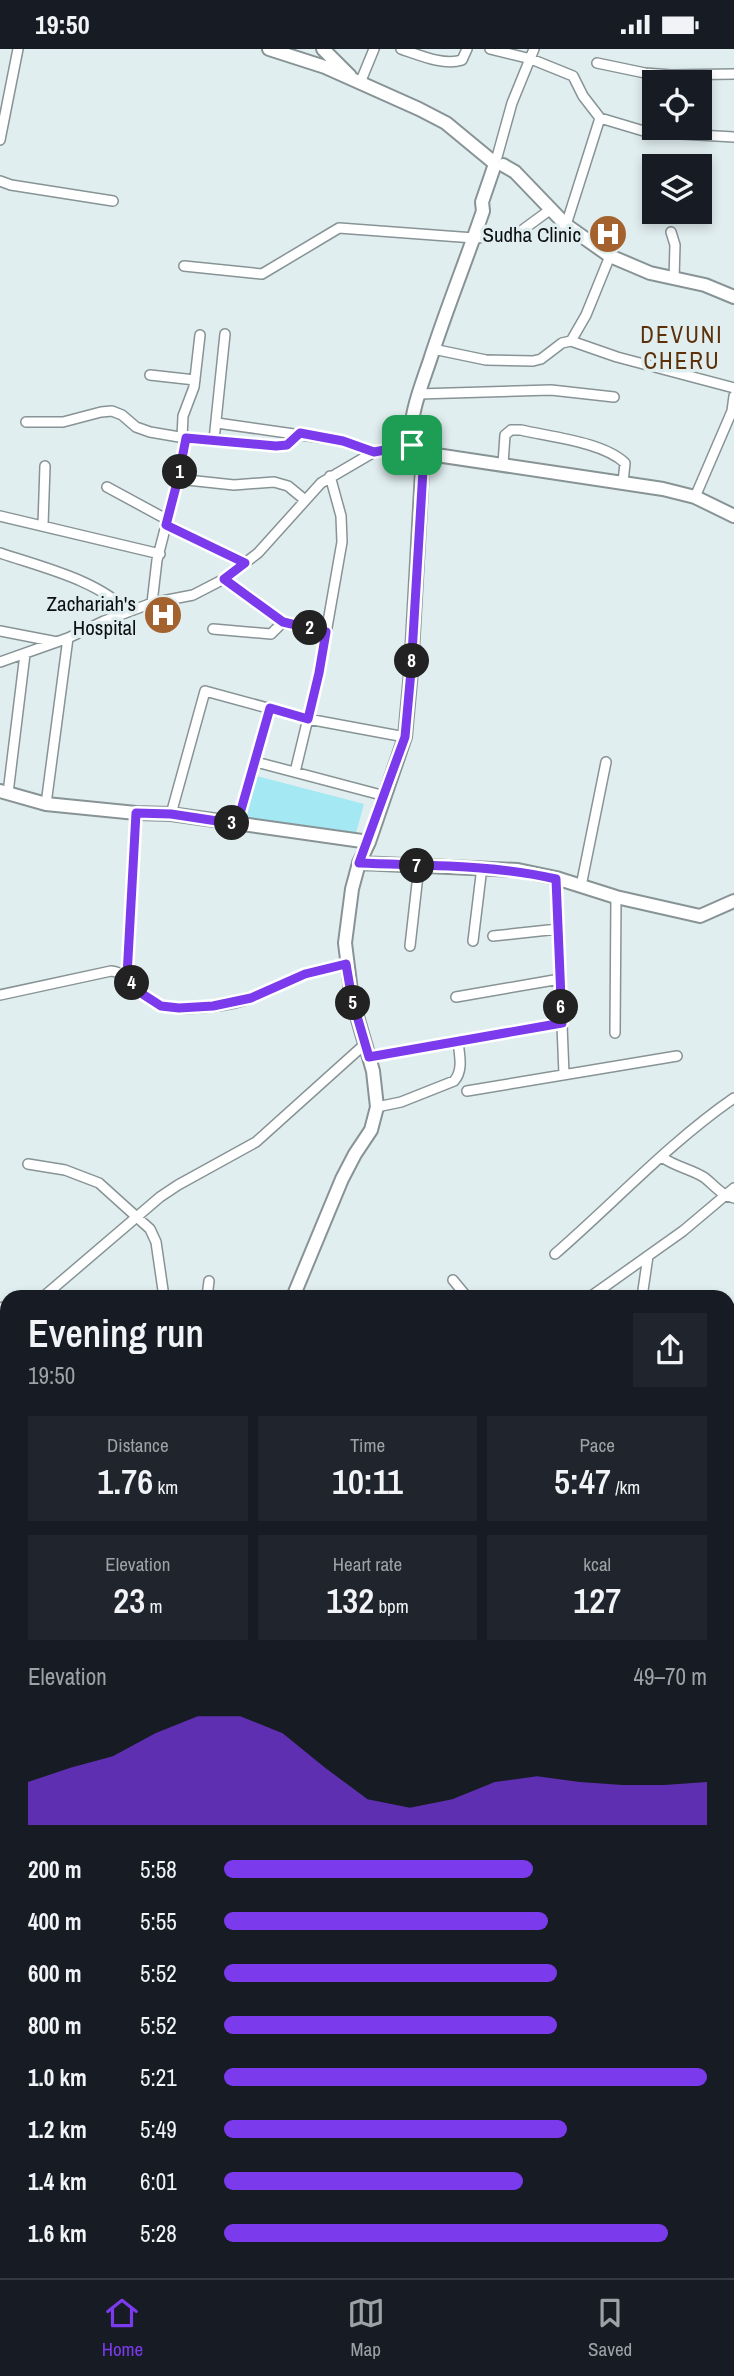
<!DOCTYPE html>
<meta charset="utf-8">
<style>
:root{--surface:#171b24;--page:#20242c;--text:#f1f3f6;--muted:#9ea1a6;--line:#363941;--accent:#7c3aed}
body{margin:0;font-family:"Archivo Narrow",sans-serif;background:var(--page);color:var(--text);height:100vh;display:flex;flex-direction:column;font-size:26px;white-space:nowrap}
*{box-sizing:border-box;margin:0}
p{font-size:23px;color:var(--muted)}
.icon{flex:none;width:38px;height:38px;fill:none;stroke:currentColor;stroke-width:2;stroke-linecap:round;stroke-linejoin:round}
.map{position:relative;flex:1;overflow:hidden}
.drawer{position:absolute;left:0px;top:1241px;width:735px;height:989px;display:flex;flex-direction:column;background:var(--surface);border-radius:21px 21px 0 0;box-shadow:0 4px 10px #0003}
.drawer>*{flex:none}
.fabs{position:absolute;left:642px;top:21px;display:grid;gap:14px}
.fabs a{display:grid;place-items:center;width:70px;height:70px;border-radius:0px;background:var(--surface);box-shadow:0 4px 10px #0003;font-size:35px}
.pin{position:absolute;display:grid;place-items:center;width:60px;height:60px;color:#fff;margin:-30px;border-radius:14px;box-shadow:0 4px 10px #0006}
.km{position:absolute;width:35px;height:35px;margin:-18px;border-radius:50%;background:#222;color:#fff;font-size:19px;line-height:35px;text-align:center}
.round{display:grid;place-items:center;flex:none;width:74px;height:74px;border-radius:0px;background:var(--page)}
.summary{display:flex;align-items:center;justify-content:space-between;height:119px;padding:0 28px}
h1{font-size:38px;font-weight:600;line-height:52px}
.stats{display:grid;grid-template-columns:repeat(3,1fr);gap:10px;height:119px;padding:7px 28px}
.stats div{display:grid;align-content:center;border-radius:0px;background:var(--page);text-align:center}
.stats b{font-size:35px;font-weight:600}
.stats small{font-size:19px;font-weight:400}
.stats p{font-size:19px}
.chart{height:196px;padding:14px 28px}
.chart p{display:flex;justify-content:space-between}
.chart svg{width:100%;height:126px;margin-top:7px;fill:var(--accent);opacity:.7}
ul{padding:0 28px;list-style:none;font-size:23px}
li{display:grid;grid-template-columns:112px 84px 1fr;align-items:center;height:52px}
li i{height:18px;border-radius:9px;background:var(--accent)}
.status{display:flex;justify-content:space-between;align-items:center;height:49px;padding:0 35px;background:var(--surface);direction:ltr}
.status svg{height:19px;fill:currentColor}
.tab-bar{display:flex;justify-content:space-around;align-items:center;height:98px;border-top:2px solid var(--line);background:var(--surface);font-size:19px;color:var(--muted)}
.tab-bar a{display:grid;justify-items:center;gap:4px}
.tab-bar .active{color:var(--accent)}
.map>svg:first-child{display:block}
.built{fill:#cbe2e5}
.green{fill:#a3e8f2}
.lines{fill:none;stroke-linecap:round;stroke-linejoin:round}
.street-casing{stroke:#879395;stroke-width:12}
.secondary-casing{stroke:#879395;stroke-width:16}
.street{stroke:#fff;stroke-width:9}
.secondary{stroke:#fff;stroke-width:12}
.route-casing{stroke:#fff;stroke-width:14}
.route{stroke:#7c3aed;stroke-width:9}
.labels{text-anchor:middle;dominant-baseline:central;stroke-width:7;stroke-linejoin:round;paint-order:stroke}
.poi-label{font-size:21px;fill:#0c1011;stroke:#e1eef0;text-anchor:end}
.neighbourhood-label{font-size:23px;letter-spacing:2px;fill:#5c3109;stroke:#e1eef0}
</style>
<div class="status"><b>19:50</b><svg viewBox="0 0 49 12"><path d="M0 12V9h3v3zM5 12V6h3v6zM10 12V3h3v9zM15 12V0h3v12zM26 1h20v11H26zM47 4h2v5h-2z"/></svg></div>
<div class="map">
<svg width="734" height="2229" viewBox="0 0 734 2229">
<rect width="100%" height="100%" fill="#e1eef0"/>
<path class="built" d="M734,2195v34h-429l-20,-6 443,-1v-26z"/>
<path class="green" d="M249,725l115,30 -11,40 -121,-22z"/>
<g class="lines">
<defs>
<path id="street" d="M401,0c18,6 43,17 61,11l5,-11
M490,0l41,10 42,17 10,20 17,22
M597,14l48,10 26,2 63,-1
M360,34l14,-34
M0,91l18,-91
M497,108l15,-54 22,-54
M0,132l11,4 102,16
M566,176l34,-107 47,14 87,5
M671,183l4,13 -1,34
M184,217l78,8 77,-46 135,10 34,-2 9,-2 34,-25
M571,292l15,-26 24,-59
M433,300l53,11 47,1 8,-2 21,-16 9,-2 46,16 117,31
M150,326l45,5
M418,345l133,-4 63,7
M26,373h37l38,-10 11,-1 10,4 14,12 14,5 41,7 85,7 11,-1 13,-12
M217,374l126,18 31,11
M182,389l1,-22 11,-29 6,-52
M214,391l11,-106
M503,415l2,-29 6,-5h10c30,7 82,12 104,33l-2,19
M178,430l56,6 40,-3 14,4 17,14
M107,438l59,32
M695,448l37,-86 2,-15
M0,467l160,38
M43,476l2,-59
M166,476l79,38
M0,504c41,14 98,27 128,59
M152,554l5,-43 21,-81 8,-41
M283,573l43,10
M213,580l58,5 12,-12 -59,-43
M0,582l57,11
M0,613l68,-24 36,-17 48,-18 41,-8 31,-16 34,-26 63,-70 53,-31 38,-7
M256,713l129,34
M295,723l24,-99 23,-131 -1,-26 -11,-40
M8,744l17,-139
M46,755l22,-166
M171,765l34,-123 103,28 97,18
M237,775l33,-116
M556,829l8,196
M581,837l25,-124
M493,887l65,-7
M473,892l9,-74
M410,897l9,-80
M127,927l9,-163
M0,946l111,-24c22,2 30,29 52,35 24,6 69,0 91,-9 17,-7 33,-16 50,-22 14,-5 29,-7 42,-11
M456,948l104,-18
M615,984l1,-136
M369,1008l193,-34
M467,1042l210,-35
M377,1058l24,-5 53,-21c10,-11 5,-27 4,-40
M662,1108c13,10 30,12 43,21 10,8 16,17 29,20
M28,1115l37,6 34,13 51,46 6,13 8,55
M555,1205c60,-52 114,-111 179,-156
M453,1231l14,17
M43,1248l117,-100 18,-12 78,-43 109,-98
M207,1248l2,-16
M590,1248l93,-66 51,-43
M642,1248l6,-41
M0,1269l3,-11
M0,1290h7
M0,1332l7,1
M0,1379l7,2
M728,1422l6,1
M728,1452l6,1
M2,1488l5,-27
M728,1508l6,1
M728,1648l6,1
M0,1730l7,-23
M728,1754h6
M728,1855h6
M728,2119h6
M0,2204l7,-17
M728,2206l6,-1
M385,2229l2,-7
M712,2229l2,-7
M726,2229l3,-9"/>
<path id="secondary" d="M269,0l56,18 94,42 27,14 46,38
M323,0l27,27
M503,116l12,7 51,53 44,31 40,17 55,12 29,12
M494,118l-12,35 1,9c-17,50 -37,99 -53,149 -8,24 -23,60 -18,85l11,8 240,36 32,8 39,19
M0,742l46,13 90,9 35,1 198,28
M359,814l159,7 38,8 60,19 84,19 34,-15
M293,1248l49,-118 13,-25 16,-24 6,-23 -4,-36 -21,-72 -7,-56 7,-54 7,-26 10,-21 36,-105 6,-66 12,-218
M728,1337h6
M0,1740l7,2
M728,1958h6"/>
</defs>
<use href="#street" class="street-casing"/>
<use href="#secondary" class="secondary-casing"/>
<use href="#street" class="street"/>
<use href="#secondary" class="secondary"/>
</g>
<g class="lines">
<defs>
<path id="route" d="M300,384l43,8 31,11 38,-7 12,8 -13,218 -6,66 -46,126c67,3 132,1 197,16l6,144 -193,34 -17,-58 -6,-35 -41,10 -54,24 -38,8 -34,2 -18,-2 -17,-11 -17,-19 9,-163 35,1 66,10 33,-116 38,11 11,-46 7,-41 -43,-10 -59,-43 21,-16 -79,-38 12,-46 8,-41 90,8 11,-1z"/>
</defs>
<use href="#route" class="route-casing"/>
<use href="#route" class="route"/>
</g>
<defs>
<symbol id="hospital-disc" viewBox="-11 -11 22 22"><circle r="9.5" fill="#a4632e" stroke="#e1eef0"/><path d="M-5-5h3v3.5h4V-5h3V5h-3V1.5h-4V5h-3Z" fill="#fff"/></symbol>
</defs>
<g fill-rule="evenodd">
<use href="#hospital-disc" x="586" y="163" width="44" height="44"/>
<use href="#hospital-disc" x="141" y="544" width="44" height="44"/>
</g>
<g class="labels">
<g class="poi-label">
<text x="581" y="185">Sudha Clinic</text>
<text x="136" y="554">Zachariah's<tspan x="136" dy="24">Hospital</tspan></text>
</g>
<g class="neighbourhood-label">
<text x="682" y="285">DEVUNI<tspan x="682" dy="26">CHERU</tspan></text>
</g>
</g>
</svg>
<div class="fabs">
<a><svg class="icon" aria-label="locate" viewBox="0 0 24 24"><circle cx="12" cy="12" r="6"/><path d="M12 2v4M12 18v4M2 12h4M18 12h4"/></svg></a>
<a><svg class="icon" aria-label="layers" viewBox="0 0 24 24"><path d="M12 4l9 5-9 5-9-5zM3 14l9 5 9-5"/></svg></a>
</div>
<div class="pin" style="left:412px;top:396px;background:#1e9e55"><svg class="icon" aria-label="arrive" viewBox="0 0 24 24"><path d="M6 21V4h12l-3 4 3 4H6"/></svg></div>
<b class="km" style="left:180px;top:423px">1</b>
<b class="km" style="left:310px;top:579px">2</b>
<b class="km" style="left:232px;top:774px">3</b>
<b class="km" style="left:132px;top:934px">4</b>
<b class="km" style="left:353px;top:954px">5</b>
<b class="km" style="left:561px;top:958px">6</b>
<b class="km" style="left:417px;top:817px">7</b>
<b class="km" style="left:412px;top:612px">8</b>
<section class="drawer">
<div class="summary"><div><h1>Evening run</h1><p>19:50</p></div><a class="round"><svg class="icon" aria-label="share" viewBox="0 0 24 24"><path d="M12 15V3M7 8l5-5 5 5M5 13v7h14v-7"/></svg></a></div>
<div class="stats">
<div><p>Distance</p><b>1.76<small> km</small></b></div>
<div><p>Time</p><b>10:11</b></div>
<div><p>Pace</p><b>5:47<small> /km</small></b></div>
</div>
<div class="stats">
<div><p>Elevation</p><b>23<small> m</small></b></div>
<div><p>Heart rate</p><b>132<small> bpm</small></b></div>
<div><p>kcal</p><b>127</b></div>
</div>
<div class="chart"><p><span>Elevation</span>49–70 m</p>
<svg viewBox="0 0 160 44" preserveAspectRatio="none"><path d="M0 44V29L10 24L20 20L30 12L40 6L50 6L60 12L70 24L80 35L90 38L100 35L110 29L120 27L130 29L140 30L150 30L160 29V44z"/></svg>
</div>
<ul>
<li><b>200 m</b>5:58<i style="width:64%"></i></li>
<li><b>400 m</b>5:55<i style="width:67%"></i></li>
<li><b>600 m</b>5:52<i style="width:69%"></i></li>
<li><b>800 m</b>5:52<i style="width:69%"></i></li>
<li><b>1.0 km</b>5:21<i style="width:100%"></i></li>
<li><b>1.2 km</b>5:49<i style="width:71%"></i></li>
<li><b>1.4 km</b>6:01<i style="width:62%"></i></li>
<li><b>1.6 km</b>5:28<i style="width:92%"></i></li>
</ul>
</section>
</div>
<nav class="tab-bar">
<a class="active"><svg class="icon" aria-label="home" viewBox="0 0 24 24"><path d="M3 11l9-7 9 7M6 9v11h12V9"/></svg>Home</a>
<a><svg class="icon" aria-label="map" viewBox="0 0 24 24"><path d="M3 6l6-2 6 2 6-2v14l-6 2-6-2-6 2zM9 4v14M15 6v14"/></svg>Map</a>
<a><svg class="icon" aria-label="saved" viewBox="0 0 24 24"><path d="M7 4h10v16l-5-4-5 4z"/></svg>Saved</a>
</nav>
